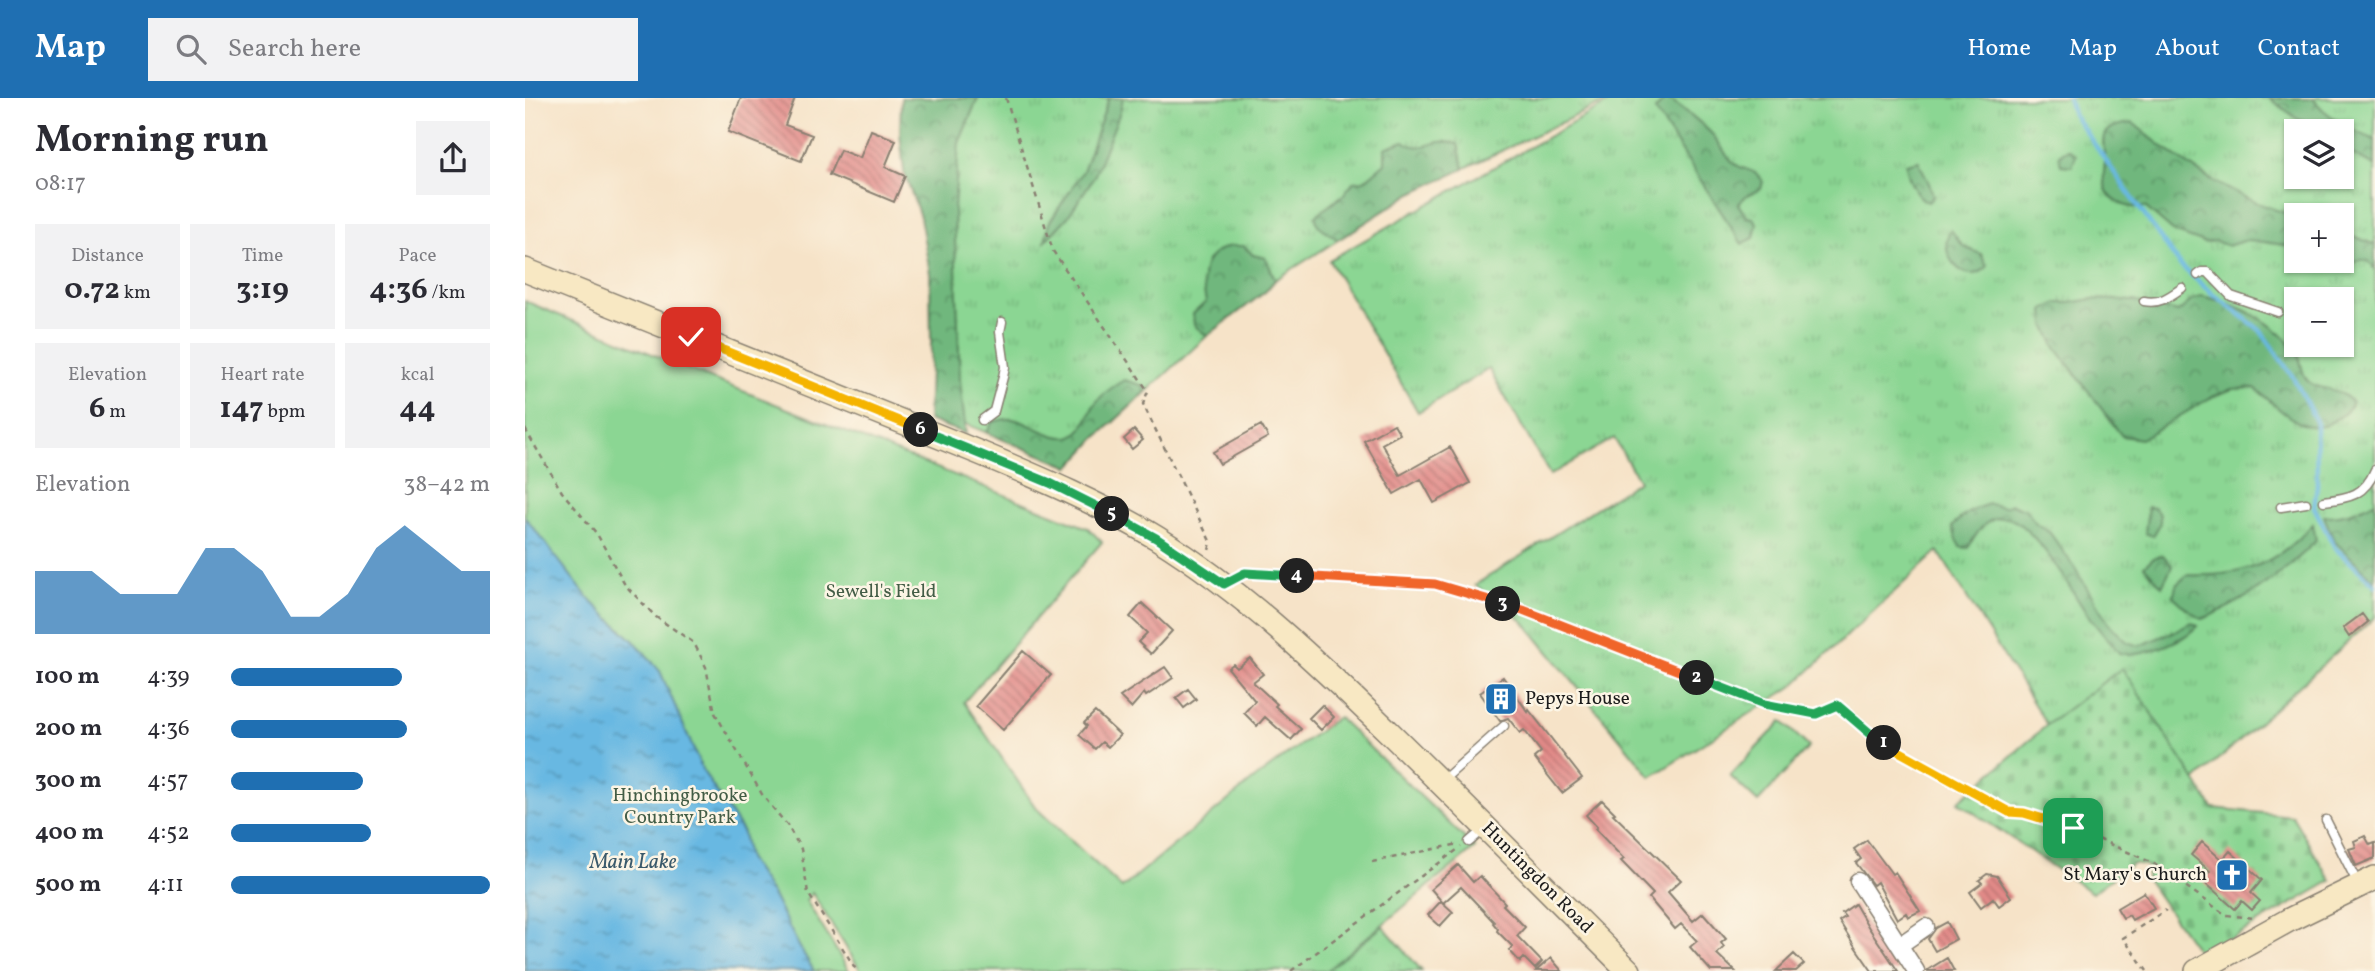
<!DOCTYPE html>
<meta charset="utf-8">
<style>
:root{--surface:#fff;--page:#f2f2f3;--text:#2b2b33;--muted:#7c7c81;--accent:#1f6fb2}
body{margin:0;font-family:Vollkorn,serif;background:var(--page);color:var(--text);height:100vh;display:flex;flex-direction:column;font-size:26px;white-space:nowrap}
*{box-sizing:border-box;margin:0}
p{font-size:23px;color:var(--muted)}
.icon{flex:none;width:38px;height:38px;fill:none;stroke:currentColor;stroke-width:2;stroke-linecap:round;stroke-linejoin:round}
.map{position:relative;flex:1;overflow:hidden}
.details{display:flex;flex-direction:column;background:var(--surface);width:525px}
.details>*{flex:none}
.fabs{position:absolute;left:1759px;top:21px;display:grid;gap:14px}
.fabs a{display:grid;place-items:center;width:70px;height:70px;border-radius:0px;background:var(--surface);box-shadow:0 2px 5px #0004;font-size:35px}
.pin{position:absolute;display:grid;place-items:center;width:60px;height:60px;color:#fff;margin:-30px;border-radius:14px;box-shadow:0 4px 10px #0006}
.km{position:absolute;width:35px;height:35px;margin:-18px;border-radius:50%;background:#222;color:#fff;font-size:19px;line-height:35px;text-align:center}
.round{display:grid;place-items:center;flex:none;width:74px;height:74px;border-radius:0px;background:var(--page)}
.head{display:flex;align-items:center;justify-content:space-between;height:119px;padding:0 35px}
h1{font-size:38px;font-weight:700;line-height:52px}
.stats{display:grid;grid-template-columns:repeat(3,1fr);gap:10px;height:119px;padding:7px 35px}
.stats div{display:grid;align-content:center;border-radius:0px;background:var(--page);text-align:center}
.stats b{font-size:30px;font-weight:700}
.stats small{font-size:19px;font-weight:400}
.stats p{font-size:19px}
.chart{height:196px;padding:14px 35px}
.chart p{display:flex;justify-content:space-between}
.chart svg{width:100%;height:126px;margin-top:7px;fill:var(--accent);opacity:.7}
ul{padding:0 35px;list-style:none;font-size:23px}
li{display:grid;grid-template-columns:112px 84px 1fr;align-items:center;height:52px}
li i{height:18px;border-radius:9px;background:var(--accent)}
header{display:flex;align-items:center;gap:42px;box-sizing:border-box;height:98px;padding:0 35px;background:var(--accent);color:#fff}
header strong{font-size:33px}
nav{display:flex;gap:38px;margin-inline-start:auto;font-size:24px}
.search{width:490px;height:63px;background:var(--page);display:flex;align-items:center;gap:18px;box-sizing:border-box;padding:0 24px;border-radius:0px;color:var(--muted);font-size:26px}
main{display:flex;flex:1;min-height:0}
.map>svg:first-child{display:block}
.grass{fill:url(#grass-tufts);stroke:#547958;stroke-width:2;fill-rule:evenodd}
.forest{fill:url(#forest-crowns);stroke:#466a4c;stroke-width:2}
.cemetery{fill:url(#cemetery-stones);stroke:#547958;stroke-width:2}
.green{fill:#8bd693;stroke:#547958;stroke-width:2}
.water{fill:url(#water-ripples);stroke:#426a7f;stroke-width:2}
.lines{fill:none;stroke-linecap:round;stroke-linejoin:round}
.stream{stroke:#67b8e2;stroke-width:4.5}
.building{fill:url(#building-back-hatch)}
.service-casing{stroke:#898072;stroke-width:11}
.minor-casing{stroke:#898072;stroke-width:19}
.secondary-casing{stroke:#898072;stroke-width:26}
.path{stroke:#898072;stroke-width:2.5;stroke-dasharray:5 5;stroke-linecap:butt}
.service{stroke:#fff;stroke-width:8}
.minor{stroke:#fff;stroke-width:16}
.secondary{stroke:#f8e8c3;stroke-width:23}
.split-1-casing{stroke:#fff;stroke-width:14}
.split-2-casing{stroke:#fff;stroke-width:14}
.split-3-casing{stroke:#fff;stroke-width:14}
.split-4-casing{stroke:#fff;stroke-width:14}
.split-5-casing{stroke:#fff;stroke-width:14}
.split-6-casing{stroke:#fff;stroke-width:14}
.split-7-casing{stroke:#fff;stroke-width:14}
.split-1{stroke:#f5b400;stroke-width:9}
.split-2{stroke:#22a559;stroke-width:9}
.split-3{stroke:#f0652b;stroke-width:9}
.split-4{stroke:#f0652b;stroke-width:9}
.split-5{stroke:#22a559;stroke-width:9}
.split-6{stroke:#22a559;stroke-width:9}
.split-7{stroke:#f5b400;stroke-width:9}
.labels{text-anchor:middle;dominant-baseline:central;stroke-width:5;stroke-linejoin:round;paint-order:stroke}
.park-label{font-size:19px;fill:#435d46;stroke:#fcf5e5}
.poi-label{font-size:19px;fill:#1c1c1c;stroke:#fcf5e5;text-anchor:start}
.street-label{font-size:19px;fill:#1c1c1c;stroke:#fcf5e5}
.water-label{font-size:21px;font-style:italic;fill:#3a5a6b;stroke:#fcf5e5}
</style>
<header>
<strong>Map</strong>
<div class="search"><svg class="icon" aria-label="search" viewBox="0 0 24 24"><circle cx="10" cy="10" r="6"/><path d="M15 15l6 6"/></svg>Search here</div>
<nav><a>Home</a><a>Map</a><a>About</a><a>Contact</a></nav>
</header>
<main>
<section class="details">
<div class="head"><div><h1>Morning run</h1><p>08:17</p></div><a class="round"><svg class="icon" aria-label="share" viewBox="0 0 24 24"><path d="M12 15V3M7 8l5-5 5 5M5 13v7h14v-7"/></svg></a></div>
<div class="stats">
<div><p>Distance</p><b>0.72<small> km</small></b></div>
<div><p>Time</p><b>3:19</b></div>
<div><p>Pace</p><b>4:36<small> /km</small></b></div>
</div>
<div class="stats">
<div><p>Elevation</p><b>6<small> m</small></b></div>
<div><p>Heart rate</p><b>147<small> bpm</small></b></div>
<div><p>kcal</p><b>44</b></div>
</div>
<div class="chart"><p><span>Elevation</span>38–42 m</p>
<svg viewBox="0 0 160 44" preserveAspectRatio="none"><path d="M0 44V22L10 22L20 22L30 30L40 30L50 30L60 14L70 14L80 22L90 38L100 38L110 30L120 14L130 6L140 14L150 22L160 22V44z"/></svg>
</div>
<ul>
<li><b>100 m</b>4:39<i style="width:66%"></i></li>
<li><b>200 m</b>4:36<i style="width:68%"></i></li>
<li><b>300 m</b>4:57<i style="width:51%"></i></li>
<li><b>400 m</b>4:52<i style="width:54%"></i></li>
<li><b>500 m</b>4:11<i style="width:100%"></i></li>
</ul>
</section>
<div class="map">
<svg width="1850" height="873" viewBox="0 0 1850 873">
<defs>
<pattern id="grass-tufts" width="24" height="20" patternUnits="userSpaceOnUse" patternTransform="scale(1.75)"><rect width="24" height="20" fill="#8bd693"/><path d="M3 7l-1-3M5 7V3M7 7l1-3M15 17l-1-3M17 17v-4M19 17l1-3" fill="none" stroke="#77b77e"/></pattern>
<pattern id="forest-crowns" width="20" height="18" patternUnits="userSpaceOnUse" patternTransform="scale(1.75)"><rect width="20" height="18" fill="#70b77d"/><path d="M2 6a3 3 0 1 1 6 0M12 15a3 3 0 1 1 6 0" fill="none" stroke="#5b9466"/></pattern>
<pattern id="cemetery-stones" width="16" height="16" patternUnits="userSpaceOnUse" patternTransform="scale(1.75)"><rect width="16" height="16" fill="#8bd693"/><path d="M2 7V4a2 2 0 0 1 4 0v3zM10 15v-3a2 2 0 0 1 4 0v3z" fill="#77b77e"/></pattern>
<pattern id="water-ripples" width="26" height="14" patternUnits="userSpaceOnUse" patternTransform="scale(1.75)"><rect width="26" height="14" fill="#67b8e2"/><path d="M2 4q2-2 4 0t4 0M15 11q2-2 4 0t4 0" fill="none" stroke="#5495b6"/></pattern>
<pattern id="building-back-hatch" width="6" height="6" patternUnits="userSpaceOnUse" patternTransform="scale(1.75)"><rect width="6" height="6" fill="#e28a88"/><path d="M-1 5l2 2M0 0l6 6M5-1l2 2" fill="none" stroke="#b6706e"/></pattern>
</defs>
<rect width="100%" height="100%" fill="#fcf5e5"/>
<filter id="ink" filterUnits="userSpaceOnUse"><feTurbulence type="fractalNoise" baseFrequency=".0143" numOctaves="2"/><feDisplacementMap in="SourceGraphic" scale="14" xChannelSelector="R" yChannelSelector="G"/><feConvolveMatrix kernelMatrix="1 2 1 2 8 2 1 2 1" color-interpolation-filters="sRGB"/></filter>
<filter id="wash" filterUnits="userSpaceOnUse"><feTurbulence type="fractalNoise" baseFrequency=".00686" numOctaves="4" result="noise"/><feDisplacementMap in="SourceGraphic" scale="28" xChannelSelector="R" yChannelSelector="G"/><feGaussianBlur stdDeviation="1.57" result="paint"/><feColorMatrix in="noise" values="0 0 0 0 0 0 0 0 0 0 0 0 0 0 0 0 0 1.4 0 .05"/><feComposite in="paint" operator="in"/></filter>
<g filter="url(#wash)">
<rect width="100%" height="100%" fill="#f6e3c8"/>
<path class="grass" d="M421,0h667l-201,95 -137,87 -9,11 -59,45 -112,103 -25,28 -126,-52z
M1092,0h758v519l-180,164 -73,-112 -75,56 -109,-174 -145,135 -142,91 -127,-155 -49,-37 164,-104 -25,-43 -64,37 -61,-106 -71,43 -89,-152zM1771,33h45v46h-45zM1771,117h45v46h-45zM1771,201h45v46h-45z
M858,828l39,45h-96z"/>
<path class="forest" d="M376,0h77l-19,45 -5,66 6,171 6,54 -38,-14 3,-77 -1,-70 -10,-56 -16,-45 -4,-39z
M584,0h14l-3,14 -26,65 -27,41 -22,23 4,-18 34,-52z
M1141,0c12,5 35,25 45,35 9,9 13,22 24,31 11,8 18,3 28,17l-2,8 -14,6 -9,9 9,13 6,1 4,6 -3,14 -12,6 -87,-134z
M1744,0h44c11,18 43,34 62,42v26l-33,-17 -1,-18h-27z
M1608,25c47,40 102,77 163,93v31l-32,-5 -21,-1 -15,5 -13,-5 -11,2 -30,-11 -29,-25c-18,2 -38,-4 -41,-26 -1,-7 1,-15 1,-22 -1,-8 -4,-21 1,-27 6,-7 18,-8 27,-9z
M879,43c12,10 22,4 35,1 7,-1 13,1 19,2l6,25 -52,24 -74,47 -20,-15 -3,-9 28,-21 10,-13 11,-1 21,-18v-15z
M1543,51l8,6 -4,11 -11,-1 -2,-10z
M1394,63c4,12 13,24 14,36l-5,5c-14,-6 -20,-24 -22,-38z
M1426,132c15,19 7,15 30,24l6,13c-22,23 -52,-16 -36,-37z
M1817,133l33,14v26c-12,-29 -34,10 -58,-10h24z
M705,148h14l9,9 13,3 9,22 -9,11 -59,45 -13,-11 -1,-11 13,-12c-6,-27 -6,-47 24,-56z
M1677,198c35,8 74,25 95,57 6,9 3,21 12,29 11,9 27,3 43,20 -4,11 -10,13 -19,19 -4,2 -7,5 -10,5 -26,6 -50,-24 -68,-38l-23,1 -22,9 -69,41 -19,-3 -66,-88 -11,-23 -1,-15 13,-7h13l22,-4 42,2 44,11 14,-12z
M599,282l18,5 4,7 -51,47 -25,28 -83,-34 5,-11c6,-1 14,-4 21,-3 17,3 45,25 61,16 10,-6 14,-17 18,-26 6,-13 20,-22 32,-29z
M1850,403v80l-41,-40 -10,-25c20,0 34,-5 51,-15z
M1464,406l15,3 8,-3 13,5 11,14 14,10 23,32 36,59 18,18 12,4 36,-15 16,-9 7,4c-10,12 -46,27 -62,28 -5,1 -11,-1 -17,-1 -11,-14 -24,-27 -34,-42 -15,-23 -52,-88 -78,-93 -21,-3 -30,15 -39,30l-8,-1 -8,-20c10,-12 22,-19 37,-23z
M1623,409l6,1 6,7v9l-7,12 -8,-3z
M1788,426l3,17c-33,33 -70,61 -114,78l-16,-11 -13,-12 4,-12 10,-9c57,2 88,-10 126,-51z
M1638,457l9,11 -10,20 -18,-20 9,-8z"/>
<path class="cemetery" d="M1597,570l91,140 79,8 39,65 -130,75 -55,-77 2,-13 -15,-3 -41,30 -134,-91 89,-77z"/>
<path class="green" d="M0,203l180,75 383,152 14,14 -138,160 72,106 86,80 132,-109 84,-62 137,131 -149,123h-465l-49,-78 -6,7 43,71h-324z
M1257,623l27,26 -51,55 -28,-26z"/>
<path class="water" d="M0,419l64,82 49,46 22,26 43,100 40,62 5,25 25,38 26,50 15,25h-287l-2,-2z"/>
<g class="lines">
<path class="stream" d="M1543,0l5,16 106,150 28,25 53,41 33,47 23,44 1,64 -3,22 21,41 40,37"/>
</g>
<g id="blocks">
<path class="building" d="M216,0h54l-10,27 27,10 -11,26 -73,-29z
M346,32l25,10 -11,27 20,9 -11,26 -65,-27 11,-25 20,8z
M869,326l6,10 -18,10 18,31 50,-28 20,36 -36,20 -13,-24 -27,15 -30,-53z
M736,327l7,12 -48,27 -7,-12z
M609,332l9,10 -11,9 -8,-10z
M617,505l30,28 -21,23 -13,-12 9,-9 -17,-16z
M1837,516l6,8 -19,15 -6,-9z
M498,553l28,24 -48,55 -27,-24z
M725,560l13,16 -10,8 24,22 -2,2 26,23 -10,11 -26,-23 -8,9 -13,-13 11,-12 -27,-33 5,-4 4,4z
M640,569l8,11 -27,18 -2,-3 -13,15 -11,-11z
M978,579l25,35 1,-2 53,68 -20,15 -28,-35 7,-6 -17,-22 -4,3 -12,-15 -8,3 -20,-28z
M663,591l8,10 -12,9 -8,-10z
M797,607l12,12 -13,13 -12,-12z
M570,614l25,23 -12,12 -6,-5 -7,7 -16,-14 8,-9 -3,-3z
M1077,702l13,13 -2,1 68,66 -13,12 25,29 10,-8 23,26 -5,4 3,4 -7,7 18,17h-24l-21,-24 7,-6 -16,-17 -6,5 -26,-31 4,-4 -32,-33 3,-2 -29,-30 2,-2 -11,-12z
M1840,738l5,9 5,-2v15l-19,8 -7,-17 7,-2 -2,-6z
M1342,742l25,34 3,-2 25,39 -12,6 -2,-4 -9,6 -20,-37 -4,3 -17,-22 5,-4 -7,-10z
M1677,744l20,18 8,-9 32,29 -11,13 9,8 -8,9 -10,-9 -7,8 -33,-29 8,-9 -19,-16z
M933,767l15,17 7,-6 25,27 -2,2 22,22 -8,9 25,26 -7,7 -11,-11 -4,4 -11,-12 4,-3 -16,-16 1,-2 -5,-6 1,-1 -33,-35 -18,16 -12,-14z
M1462,776l10,2 14,21 -12,9 -6,-8 -12,9 -11,-15 12,-9 -3,-3z
M1619,794l10,16 -22,12 -3,-5 -6,3 -6,-10z
M916,803l12,11 -13,14 -12,-11z
M1330,806l14,24 29,43h-26l-16,-23 -17,-27 6,-4 -3,-4z
M1422,824l9,17 -21,12 -7,-12 8,-11z
M1269,856l10,10 -8,7h-20z
M1026,860l11,13h-26z
M1422,860l7,13h-28z"/>
</g>
</g>
<g filter="url(#ink)">
<use href="#blocks" fill-opacity="0" stroke="#898072" stroke-width="2"/>
<g class="lines">
<defs>
<path id="service" d="M1673,177l4,-3h6l23,24 47,16
M1619,203c16,3 25,-4 38,-13
M457,322l12,-9 9,-34 2,-10 -5,-35 2,-10
M1799,403c26,-3 41,-6 51,-31
M1756,409l25,-4
M918,682l61,-54
M1801,722l32,64
M944,744l15,-13"/>
<path id="minor" d="M1333,783l58,90
M1375,847l26,-18"/>
<path id="secondary" d="M0,172l455,183c60,25 121,51 177,85 87,54 162,126 235,197 80,78 158,157 237,236
M1672,873l92,-51 86,-42"/>
</defs>
<use href="#service" class="service-casing"/>
<use href="#minor" class="minor-casing"/>
<use href="#secondary" class="secondary-casing"/>
<path class="path" d="M481,0l47,153 95,140 -5,13 68,139 -2,7
M0,331l37,63 35,42 28,51 31,32 38,26 12,24 9,46 48,83 24,29 14,24 7,44 49,78
M715,478l5,-3 190,11 88,26 241,94 52,10 21,-9 35,30 120,69 17,8 15,1 49,15 80,35 73,52 29,3
M847,764l87,-18
M766,873l170,-124
M1622,873l-24,-33 43,-28"/>
<use href="#service" class="service"/>
<use href="#minor" class="minor"/>
<use href="#secondary" class="secondary"/>
</g>
</g>
<g class="lines" filter="url(#ink)">
<defs>
<path id="split-1" d="M1359,645l125,69 15,1 49,15"/>
<path id="split-2" d="M1172,580l67,26 52,10 21,-9 35,30 12,8"/>
<path id="split-3" d="M978,506l20,6 174,68"/>
<path id="split-4" d="M772,478l138,8 68,20"/>
<path id="split-5" d="M587,416l44,24 68,46 21,-11 52,3"/>
<path id="split-6" d="M396,332l129,53 62,31"/>
<path id="split-7" d="M166,239l230,93"/>
</defs>
<use href="#split-1" class="split-1-casing"/>
<use href="#split-2" class="split-2-casing"/>
<use href="#split-3" class="split-3-casing"/>
<use href="#split-4" class="split-4-casing"/>
<use href="#split-5" class="split-5-casing"/>
<use href="#split-6" class="split-6-casing"/>
<use href="#split-7" class="split-7-casing"/>
<use href="#split-1" class="split-1"/>
<use href="#split-2" class="split-2"/>
<use href="#split-3" class="split-3"/>
<use href="#split-4" class="split-4"/>
<use href="#split-5" class="split-5"/>
<use href="#split-6" class="split-6"/>
<use href="#split-7" class="split-7"/>
</g>
<defs>
<symbol id="building-square" viewBox="-11 -11 22 22"><rect x="-9" y="-9" width="18" height="18" rx="4" fill="#1f6fb2" stroke="#fcf5e5"/><path d="M-4-6H4V6H1V3H-1V6H-4ZM-2.5-4.3h1.7v1.8h-1.7ZM.8-4.3h1.7v1.8H.8ZM-2.5-1h1.7V.8h-1.7ZM.8-1h1.7V.8H.8Z" fill="#fff"/></symbol>
<symbol id="church-square" viewBox="-11 -11 22 22"><rect x="-9" y="-9" width="18" height="18" rx="4" fill="#1f6fb2" stroke="#fcf5e5"/><path d="M-1.2-6h2.4v3.5h3.3v2.4h-3.3V6h-2.4V-.1h-3.3v-2.4h3.3Z" fill="#fff"/></symbol>
</defs>
<g fill-rule="evenodd">
<use href="#building-square" x="957" y="582" width="38" height="38"/>
<use href="#church-square" x="1688" y="758" width="38" height="38"/>
</g>
<g class="labels">
<g class="park-label">
<text x="356" y="494">Sewell's Field</text>
<text x="155" y="698">Hinchingbrooke<tspan x="155" dy="22">Country Park</tspan></text>
</g>
<g class="poi-label">
<text x="1000" y="601">Pepys House</text>
<text x="1682" y="777" text-anchor="end">St Mary's Church</text>
</g>
<g class="street-label">
<text transform="translate(1012 780) rotate(45)">Huntingdon Road</text>
</g>
<g class="water-label">
<text x="108" y="764">Main Lake</text>
</g>
</g>
</svg>
<div class="fabs">
<a><svg class="icon" aria-label="layers" viewBox="0 0 24 24"><path d="M12 4l9 5-9 5-9-5zM3 14l9 5 9-5"/></svg></a>
<a>+</a>
<a>−</a>
</div>
<div class="pin" style="left:1548px;top:730px;background:#1e9e55"><svg class="icon" aria-label="arrive" viewBox="0 0 24 24"><path d="M6 21V4h12l-3 4 3 4H6"/></svg></div>
<div class="pin" style="left:166px;top:239px;background:#d93025"><svg class="icon" aria-label="check" viewBox="0 0 24 24"><path d="M5 12l5 5 9-10"/></svg></div>
<b class="km" style="left:1359px;top:645px">1</b>
<b class="km" style="left:1172px;top:580px">2</b>
<b class="km" style="left:978px;top:506px">3</b>
<b class="km" style="left:772px;top:478px">4</b>
<b class="km" style="left:587px;top:416px">5</b>
<b class="km" style="left:396px;top:332px">6</b>
</div>
</main>
